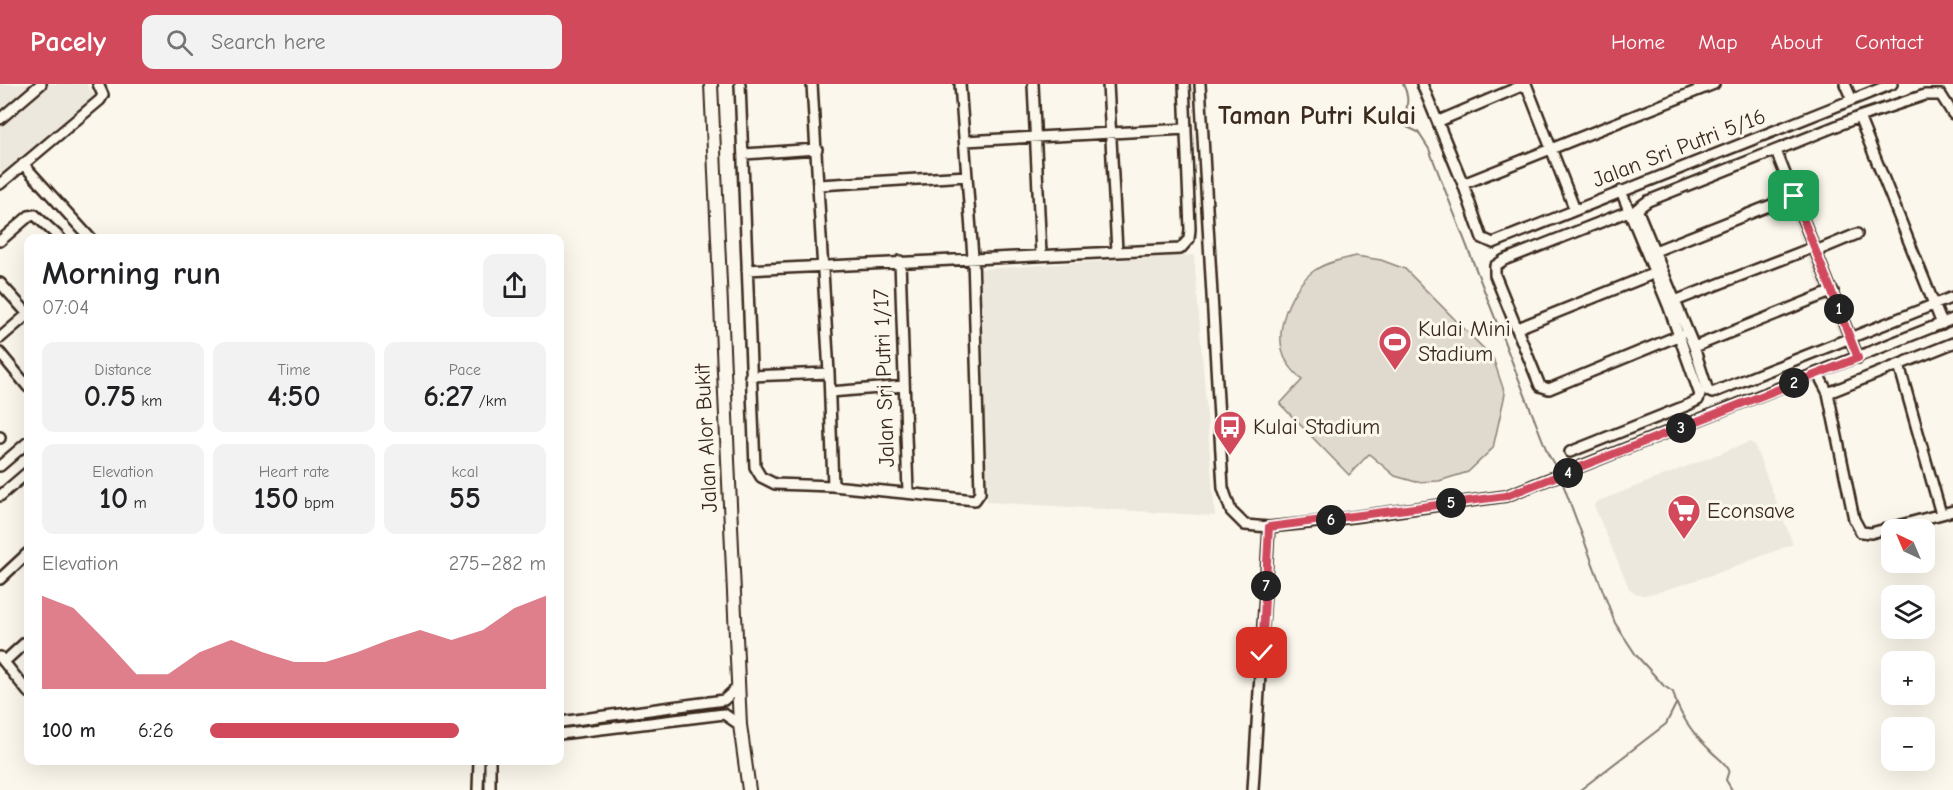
<!DOCTYPE html>
<meta charset="utf-8">
<style>
:root{--surface:#fff;--page:#f2f2f2;--text:#202124;--muted:#757577;--accent:#d1495b}
body{margin:0;font-family:"Comic Neue",sans-serif;background:var(--page);color:var(--text);height:100vh;display:flex;flex-direction:column;font-size:22px;white-space:nowrap}
*{box-sizing:border-box;margin:0}
p{font-size:20px;color:var(--muted)}
.icon{flex:none;width:33px;height:33px;fill:none;stroke:currentColor;stroke-width:2;stroke-linecap:round;stroke-linejoin:round}
.map{position:relative;flex:1;overflow:hidden}
.side{position:absolute;left:24px;top:150px;width:540px;height:531px;display:flex;flex-direction:column;background:var(--surface);border-radius:12px;box-shadow:0 6px 24px #0002}
.side>*{flex:none}
.needle{width:39px;rotate:316deg}
.fabs{position:absolute;left:1881px;top:435px;display:grid;gap:12px}
.fabs a{display:grid;place-items:center;width:54px;height:54px;border-radius:12px;background:var(--surface);box-shadow:0 6px 24px #0002;font-size:30px}
.pin{position:absolute;display:grid;place-items:center;width:51px;height:51px;color:#fff;margin:-26px;border-radius:12px;box-shadow:0 3px 9px #0006}
.km{position:absolute;width:30px;height:30px;margin:-15px;border-radius:50%;background:#222;color:#fff;font-size:16px;line-height:30px;text-align:center}
.round{display:grid;place-items:center;flex:none;width:63px;height:63px;border-radius:12px;background:var(--page)}
.head{display:flex;align-items:center;justify-content:space-between;height:102px;padding:0 18px}
h1{font-size:33px;font-weight:600;line-height:45px}
.metrics{display:grid;grid-template-columns:repeat(3,1fr);gap:9px;height:102px;padding:6px 18px}
.metrics div{display:grid;align-content:center;border-radius:12px;background:var(--page);text-align:center}
.metrics b{font-size:30px;font-weight:600}
.metrics small{font-size:16px;font-weight:400}
.metrics p{font-size:16px}
.chart{height:168px;padding:12px 18px}
.chart p{display:flex;justify-content:space-between}
.chart svg{width:100%;height:108px;margin-top:6px;fill:var(--accent);opacity:.7}
ul{padding:0 18px;list-style:none;font-size:20px}
li{display:grid;grid-template-columns:96px 72px 1fr;align-items:center;height:45px}
li i{height:15px;border-radius:8px;background:var(--accent)}
header{display:flex;align-items:center;gap:36px;box-sizing:border-box;height:84px;padding:0 30px;background:var(--accent);color:#fff}
header strong{font-size:28px}
nav{display:flex;gap:33px;margin-inline-start:auto;font-size:21px}
.search{width:420px;height:54px;background:var(--page);display:flex;align-items:center;gap:15px;box-sizing:border-box;padding:0 21px;border-radius:12px;color:var(--muted);font-size:22px}
.map>svg:first-child{display:block}
.built{fill:#ede8dd}
.pitch{fill:#dfd9ce;stroke:#8d8276;stroke-width:1.5}
.lines{fill:none;stroke-linecap:round;stroke-linejoin:round}
.stream{stroke:#85796d;stroke-width:2}
.minor-casing{stroke:#3b2a1e;stroke-width:14}
.major-casing{stroke:#3b2a1e;stroke-width:16}
.minor{stroke:#fbf7ec;stroke-width:9}
.major{stroke:#fbf7ec;stroke-width:12}
.route-casing{stroke:#fff;stroke-width:12}
.route{stroke:#d1495b;stroke-width:8}
.labels{text-anchor:middle;dominant-baseline:central;stroke-width:6;stroke-linejoin:round;paint-order:stroke}
.street-label{font-size:22px;fill:#3b2a1e;stroke:#fbf7ec}
.poi-label{font-size:22px;fill:#3b2a1e;stroke:#fbf7ec;text-anchor:start}
.quarter-label{font-size:26px;font-weight:bold;fill:#3b2a1e;stroke:#fbf7ec}
</style>
<header>
<strong>Pacely</strong>
<div class="search"><svg class="icon" aria-label="search" viewBox="0 0 24 24"><circle cx="10" cy="10" r="6"/><path d="M15 15l6 6"/></svg>Search here</div>
<nav><a>Home</a><a>Map</a><a>About</a><a>Contact</a></nav>
</header>
<div class="map">
<svg width="1953" height="706" viewBox="0 0 1953 706">
<rect width="100%" height="100%" fill="#fbf7ec"/>
<filter id="ink" filterUnits="userSpaceOnUse"><feTurbulence type="fractalNoise" baseFrequency=".0167" numOctaves="2"/><feDisplacementMap in="SourceGraphic" scale="12" xChannelSelector="R" yChannelSelector="G"/><feConvolveMatrix kernelMatrix="1 2 1 2 8 2 1 2 1" color-interpolation-filters="sRGB"/></filter>
<g filter="url(#ink)">
<path class="built" d="M0,0h86l10,13 -96,86z
M1778,63l80,195 -14,6 -79,-196z
M1194,171l21,261 -228,-14 -6,-233z
M1749,358l5,2 39,100 -75,29 -56,18 -18,4 -10,-2 -5,-5 -35,-82 2,-4z"/>
<path class="pitch" d="M1356,172l25,4 24,9 88,89 12,36 -12,54 -25,24 -29,9 -23,1 -21,-6 -26,-22 -20,21 -69,-71 22,-24c-5,-5 -11,-11 -15,-18 -17,-27 4,-76 28,-92 12,-8 28,-11 41,-14z"/>
<g class="lines">
<path class="stream" d="M1403,0c10,19 -1,27 4,43l11,5 11,17 119,305 10,17
M1560,392l55,147 21,32 28,31 9,6c5,21 20,42 36,57 7,8 15,12 20,21l-3,10 6,10
M1580,706l86,-66 10,-20"/>
<defs>
<path id="minor" d="M740,0l15,383 6,10 14,7 58,2 142,14 5,-7 -7,-236 -13,-173
M812,0l17,289 4,113
M1033,0l8,171
M1108,0l9,167
M1200,0l23,404 8,23 14,14 24,2 40,-4 197,-27 447,-177
M1422,0l41,100 19,54 11,5 399,-159
M1526,0l49,126
M1845,0l7,16
M1953,30l-12,-19h-16l-66,22 -211,84 -11,8 57,138 14,44 4,2 241,-96
M1859,33l83,207
M0,35l41,-35
M1439,37l87,-37
M965,57l221,-12
M1776,67l82,207
M744,70l73,-5
M23,80l67,74
M0,100l100,-84 3,-5 -5,-11
M1463,100l251,-100
M819,101l148,-9
M1629,127l-125,49 -9,6v9l43,106 2,5 9,3 131,-54
M0,157l29,-25 6,-1 25,23
M1655,167l139,-55
M1816,167l41,-17
M900,177l8,231
M747,186l433,-21 9,-10 1,-10 -6,-145
M0,199l28,31
M1675,217l139,-54
M1518,244l137,-55
M0,254l28,-24
M1694,263l139,-56
M0,269l28,34
M1899,281l42,149
M1818,290l10,19 26,126 7,13 10,1 82,-22
M750,292l79,-3
M830,308l74,-6
M1828,309l125,-50
M0,354v-1
M1570,368l118,-47 10,-5 2,-5 -32,-90 -47,-114
M0,382l28,-24
M0,412l28,-24
M0,495l28,-26
M0,573l28,35
M4,578l24,-22
M560,638l164,-22 14,-13
M560,650l164,-20 16,11
M478,706l1,-30
M490,706v-30
M1253,706l16,-263"/>
<path id="major" d="M711,0l29,641 9,65"/>
</defs>
<use href="#minor" class="minor-casing"/>
<use href="#major" class="major-casing"/>
<use href="#minor" class="minor"/>
<use href="#major" class="major"/>
</g>
</g>
<g class="lines" filter="url(#ink)">
<defs>
<path id="route" d="M1262,569l7,-126 237,-31 352,-138 -64,-162"/>
</defs>
<use href="#route" class="route-casing"/>
<use href="#route" class="route"/>
</g>
<defs>
<symbol id="stadium-pin" viewBox="-11 -11 22 30"><path d="M0 17L-7.5 6A9.5 9.5 0 1 1 7.5 6Z" fill="#d1495b" stroke="#fbf7ec"/><path d="M0-5a6.5 5 0 1 0 0 10a6.5 5 0 1 0 0-10ZM-3.5-1.8h7v3.6h-7Z" fill="#fff"/></symbol>
<symbol id="bus-pin" viewBox="-11 -11 22 30"><path d="M0 17L-7.5 6A9.5 9.5 0 1 1 7.5 6Z" fill="#d1495b" stroke="#fbf7ec"/><path d="M-5-6H5V4H4V6H2V4H-2V6H-4V4H-5ZM-3.5-4V0h7V-4ZM-3.5 1.2v1.5H-2V1.2ZM2 1.2v1.5H3.5V1.2Z" fill="#fff"/></symbol>
<symbol id="supermarket-pin" viewBox="-11 -11 22 30"><path d="M0 17L-7.5 6A9.5 9.5 0 1 1 7.5 6Z" fill="#d1495b" stroke="#fbf7ec"/><path d="M-6-5.5h2.5l.6 2H6L4.5 2H-2.5L-4.4-4H-6ZM-1.5 3.2a1.3 1.3 0 1 0 .1 0ZM3 3.2a1.3 1.3 0 1 0 .1 0Z" fill="#fff"/></symbol>
</defs>
<g fill-rule="evenodd">
<use href="#stadium-pin" x="1376" y="239" width="38" height="52"/>
<use href="#bus-pin" x="1211" y="324" width="38" height="52"/>
<use href="#supermarket-pin" x="1665" y="408" width="38" height="52"/>
</g>
<g class="labels">
<g class="street-label">
<text transform="translate(1679 64) rotate(-21)">Jalan Sri Putri 5/16</text>
<text transform="translate(884 294) rotate(-92)">Jalan Sri Putri 1/17</text>
<text transform="translate(706 354) rotate(-93)">Jalan Alor Bukit</text>
</g>
<g class="poi-label">
<text x="1418" y="245">Kulai Mini<tspan x="1418" dy="25">Stadium</tspan></text>
<text x="1253" y="343">Kulai Stadium</text>
<text x="1707" y="427">Econsave</text>
</g>
<g class="quarter-label">
<text x="1317" y="32">Taman Putri Kulai</text>
</g>
</g>
</svg>
<div class="fabs">
<a><svg class="needle" viewBox="-14 -14 28 28"><path d="M0-13l5 13h-10z" fill="#e53935"/><path d="M0 13l5-13h-10z" fill="#757577"/></svg></a>
<a><svg class="icon" aria-label="layers" viewBox="0 0 24 24"><path d="M12 4l9 5-9 5-9-5zM3 14l9 5 9-5"/></svg></a>
<a>+</a>
<a>−</a>
</div>
<div class="pin" style="left:1794px;top:112px;background:#1e9e55"><svg class="icon" aria-label="arrive" viewBox="0 0 24 24"><path d="M6 21V4h12l-3 4 3 4H6"/></svg></div>
<div class="pin" style="left:1262px;top:569px;background:#d93025"><svg class="icon" aria-label="check" viewBox="0 0 24 24"><path d="M5 12l5 5 9-10"/></svg></div>
<b class="km" style="left:1839px;top:225px">1</b>
<b class="km" style="left:1794px;top:299px">2</b>
<b class="km" style="left:1681px;top:344px">3</b>
<b class="km" style="left:1568px;top:389px">4</b>
<b class="km" style="left:1451px;top:419px">5</b>
<b class="km" style="left:1331px;top:436px">6</b>
<b class="km" style="left:1266px;top:502px">7</b>
<section class="side">
<div class="head"><div><h1>Morning run</h1><p>07:04</p></div><a class="round"><svg class="icon" aria-label="share" viewBox="0 0 24 24"><path d="M12 15V3M7 8l5-5 5 5M5 13v7h14v-7"/></svg></a></div>
<div class="metrics">
<div><p>Distance</p><b>0.75<small> km</small></b></div>
<div><p>Time</p><b>4:50</b></div>
<div><p>Pace</p><b>6:27<small> /km</small></b></div>
</div>
<div class="metrics">
<div><p>Elevation</p><b>10<small> m</small></b></div>
<div><p>Heart rate</p><b>150<small> bpm</small></b></div>
<div><p>kcal</p><b>55</b></div>
</div>
<div class="chart"><p><span>Elevation</span>275–282 m</p>
<svg viewBox="0 0 160 44" preserveAspectRatio="none"><path d="M0 44V6L10 11L20 24L30 38L40 38L50 29L60 24L70 29L80 33L90 33L100 29L110 24L120 20L130 24L140 20L150 11L160 6V44z"/></svg>
</div>
<ul>
<li><b>100 m</b>6:26<i style="width:74%"></i></li>
</ul>
</section>
</div>
